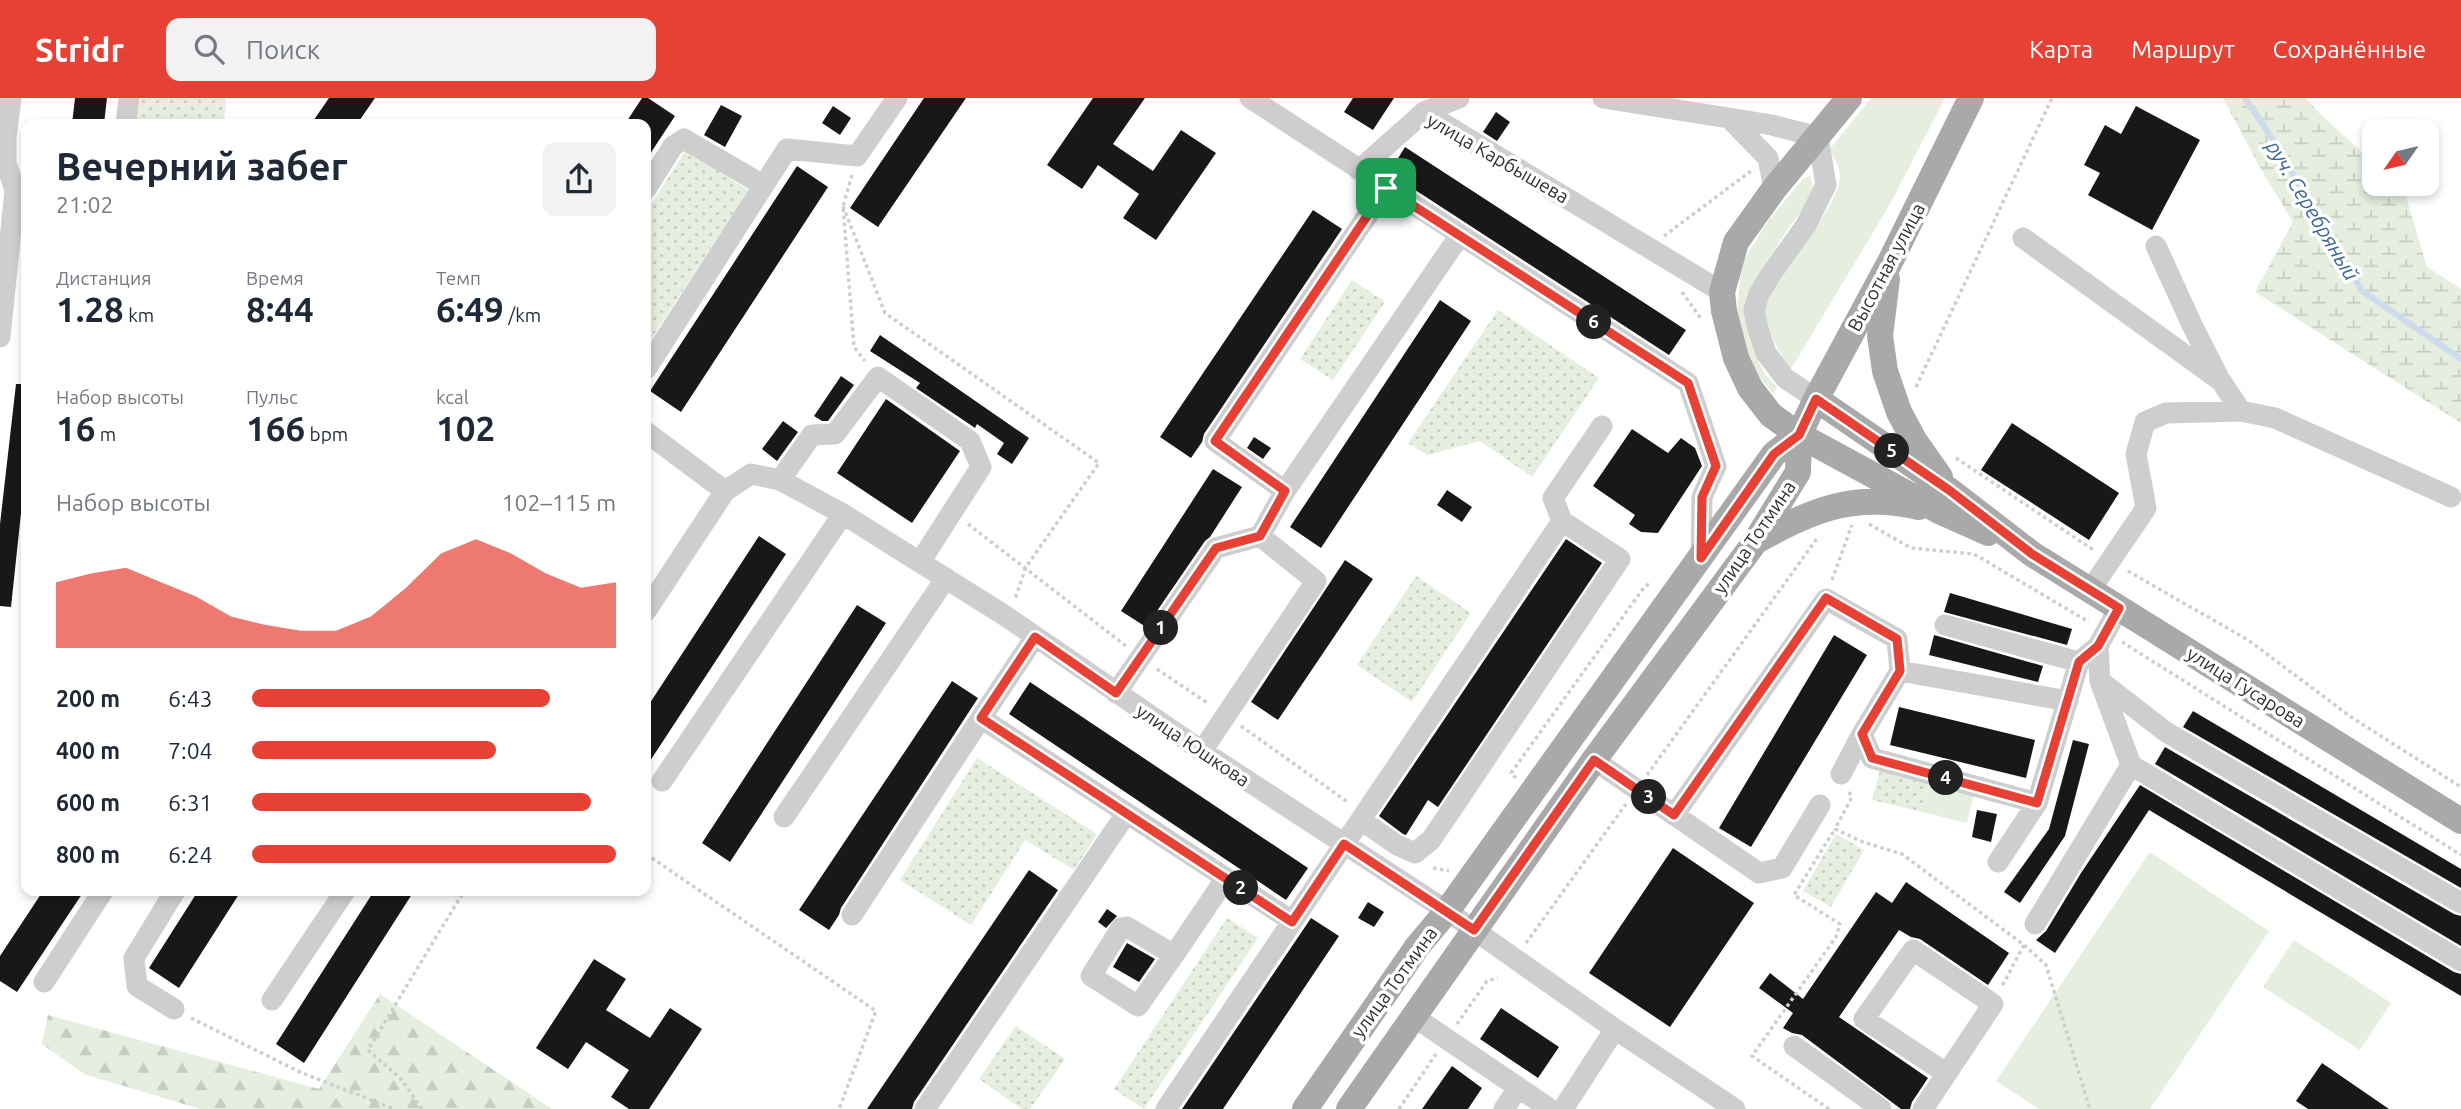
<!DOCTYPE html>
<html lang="ru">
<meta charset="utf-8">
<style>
:root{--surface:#fff;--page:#f2f2f3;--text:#1f2937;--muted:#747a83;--accent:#e74135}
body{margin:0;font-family:Ubuntu,sans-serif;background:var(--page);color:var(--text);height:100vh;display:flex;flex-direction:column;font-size:26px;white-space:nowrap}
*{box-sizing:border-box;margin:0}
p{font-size:23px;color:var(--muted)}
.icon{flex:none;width:38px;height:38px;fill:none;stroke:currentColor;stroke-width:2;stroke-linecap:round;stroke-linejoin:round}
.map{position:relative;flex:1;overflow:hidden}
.drawer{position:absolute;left:21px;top:21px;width:630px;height:777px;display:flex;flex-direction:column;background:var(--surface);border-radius:14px;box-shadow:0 4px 10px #0003}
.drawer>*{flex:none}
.needle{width:46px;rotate:236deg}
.fabs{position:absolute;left:2362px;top:21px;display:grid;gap:14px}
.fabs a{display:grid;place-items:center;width:77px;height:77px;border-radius:14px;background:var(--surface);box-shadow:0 4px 10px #0003;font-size:35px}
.pin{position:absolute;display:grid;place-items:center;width:60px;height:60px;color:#fff;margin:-30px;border-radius:14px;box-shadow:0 4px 10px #0006}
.km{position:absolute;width:35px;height:35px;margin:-18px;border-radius:50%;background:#222;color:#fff;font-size:19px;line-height:35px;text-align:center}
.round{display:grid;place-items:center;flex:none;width:74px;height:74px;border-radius:14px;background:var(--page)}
.headline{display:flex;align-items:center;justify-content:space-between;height:119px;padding:0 35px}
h1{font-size:38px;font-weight:700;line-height:52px}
.stats{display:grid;grid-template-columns:repeat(3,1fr);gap:10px;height:119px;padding:7px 35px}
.stats div{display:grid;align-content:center}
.stats b{font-size:35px;font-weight:700}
.stats small{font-size:19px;font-weight:400}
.stats p{font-size:19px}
.chart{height:196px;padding:14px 35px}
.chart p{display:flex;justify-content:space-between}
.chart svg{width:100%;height:126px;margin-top:7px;fill:var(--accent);opacity:.7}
ul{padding:0 35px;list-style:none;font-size:23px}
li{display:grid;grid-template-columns:112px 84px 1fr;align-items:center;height:52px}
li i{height:18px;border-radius:9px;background:var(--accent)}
header{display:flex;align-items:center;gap:42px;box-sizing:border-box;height:98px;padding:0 35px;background:var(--accent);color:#fff}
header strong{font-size:33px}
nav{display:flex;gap:38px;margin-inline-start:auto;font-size:24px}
.search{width:490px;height:63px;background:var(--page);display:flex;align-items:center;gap:18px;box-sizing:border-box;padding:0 24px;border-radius:14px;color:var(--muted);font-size:26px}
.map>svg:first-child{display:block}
.grass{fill:#e5eedf}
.forest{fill:url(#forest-firs)}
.wetland{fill:url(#wetland-marsh)}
.park{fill:url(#park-dots)}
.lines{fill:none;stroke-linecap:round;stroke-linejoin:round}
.stream{stroke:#ccdced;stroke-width:6}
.building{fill:#181818}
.path{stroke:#cecece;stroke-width:3.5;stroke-dasharray:3.5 3.5;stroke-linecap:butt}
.minor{stroke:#cecece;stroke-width:21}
.major{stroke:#a9a9a9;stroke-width:26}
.route-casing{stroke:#fff;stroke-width:14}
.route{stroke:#e74135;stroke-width:9}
.labels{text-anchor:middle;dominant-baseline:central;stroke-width:7;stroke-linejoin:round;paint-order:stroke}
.street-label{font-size:19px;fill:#313131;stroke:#fff}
.water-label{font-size:21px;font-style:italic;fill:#3d6695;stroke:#fff}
</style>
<header>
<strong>Stridr</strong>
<div class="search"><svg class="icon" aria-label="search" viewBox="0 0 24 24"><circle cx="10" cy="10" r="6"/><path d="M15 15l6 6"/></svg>Поиск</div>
<nav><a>Карта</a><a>Маршрут</a><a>Сохранённые</a></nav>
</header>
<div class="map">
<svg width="2461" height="1011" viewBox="0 0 2461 1011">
<defs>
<pattern id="forest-firs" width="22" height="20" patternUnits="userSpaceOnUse" patternTransform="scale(1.75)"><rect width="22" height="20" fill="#e5eedf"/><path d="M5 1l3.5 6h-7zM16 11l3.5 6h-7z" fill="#c5cdc0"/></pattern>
<pattern id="wetland-marsh" width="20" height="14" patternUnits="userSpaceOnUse" patternTransform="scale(1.75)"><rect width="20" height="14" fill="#e5eedf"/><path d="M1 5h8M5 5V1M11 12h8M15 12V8" fill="none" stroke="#c5cdc0"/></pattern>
<pattern id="park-dots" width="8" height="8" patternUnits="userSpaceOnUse" patternTransform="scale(1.75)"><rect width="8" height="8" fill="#e5eedf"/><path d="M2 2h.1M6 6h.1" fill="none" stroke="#c5cdc0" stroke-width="1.8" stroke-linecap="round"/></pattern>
</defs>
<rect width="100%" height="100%" fill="#fff"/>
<path class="grass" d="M1871,0h74l-56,108 -98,163c-12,-15 -31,-51 -26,-70 2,-9 12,-20 18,-27 15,-20 59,-74 57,-98 -1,-9 -6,-17 -11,-24z
M1810,77l3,14 -8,18 -16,20 -27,42 -13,26 5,56 10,22 13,14 -4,7 -16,-20 -15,-29 -5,-32 3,-35 3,-16 25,-41 35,-42z
M1930,684l44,10 -7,31 -45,-11z
M2150,754l119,79 -119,178h-111l-43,-28z
M2294,842l97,63 -31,47 -97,-63z"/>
<path class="forest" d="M380,896l172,115h-352l-116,-35 -42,-30 6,-29 271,74z"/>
<path class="wetland" d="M2223,0h83l12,14 57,52v20h22l7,6 23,77 34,22v134l-206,-131 38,-70 -34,-56z"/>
<path class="park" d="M140,0h86l-2,26h-87z
M686,52l62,40 -100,154 -2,-1v-131z
M1352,182l33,22 -52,78 -33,-21z
M1498,212l101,68 -67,99 -52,-36 -53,14 -19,-12z
M1416,478l55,37 -59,89 -55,-37z
M977,660l120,76 -23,36 -49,-30 -54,85 -71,-45z
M1880,672l50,12 -8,30 -50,-12z
M1836,736l28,16 -33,57 -28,-16z
M1227,820l31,20 -114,171 -30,-20z
M1016,928l49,33 -35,50h-8l-43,-30z"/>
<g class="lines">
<path class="stream" d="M2245,0l28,42 89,151 99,68"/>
</g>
<path class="building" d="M75,0h32l-3,26h-32z
M329,0h46l-18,26h-46z
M642,0h6l27,18 -29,44v-36h-21z
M924,0h42l-88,129 -28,-19z
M1093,0h52l-32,46 40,27 28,-41 35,23 -60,87 -33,-22 16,-24 -41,-29 -16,24 -35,-24z
M1353,0h41l-21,32 -29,-18z
M721,7l21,11 -17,31 -21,-12z
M833,8l18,12 -11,17 -18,-12z
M2136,8l64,34 -48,90 -64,-35 12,-22 -16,-8 21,-40 16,9z
M1496,14l14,10 -13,19 -14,-9z
M1405,49l281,183 -17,25 -280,-182z
M797,68l31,21 -147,225 -31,-21z
M1313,112l29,19 -138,205 -2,8 -11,16 -31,-21z
M1440,202l31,21 -150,227 -31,-21z
M880,237l149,103 -17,26 -15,-10 7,-11 -27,-19 -2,4 -59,-40 4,-5 -50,-32z
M841,278l13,9 -26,36h-6l-8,-5z
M16,286h10v82l-15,141 -11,-1v-82z
M886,301l74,52 -48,72 -75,-50z
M783,323l15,11 -21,29 -15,-12z
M2012,325l107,70 -30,47 -108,-70z
M1632,331l36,24 13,-15 14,10 7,18 -44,67 -17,-1 -12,-8 6,-9 -42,-29z
M1254,339l17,11 -8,11 -16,-11z
M1213,371l29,18 -32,50 -5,4 -59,86 -25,-16z
M1447,392l25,17 -10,15 -25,-17z
M759,438l27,18 -140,213v-58z
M1566,441l36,24 -164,244 -10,-7 -22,35 -3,-1 -24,-18z
M1345,462l28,19 -95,141 -27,-18z
M1950,495l122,36 -5,16 -123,-33z
M857,507l29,18 -156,239 -28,-19z
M1834,537l33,20 -116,192 -32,-19z
M1934,537l109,31 -5,16 -109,-27z
M952,583l26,17 -137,210 -2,7 -10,15 -30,-20z
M1030,584l278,186 -22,32 -277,-186z
M1899,609l136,33 -9,38 -136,-33z
M2193,613l268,158v19l-278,-161z
M2073,642l16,4 -24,92 -45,67 -16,-11 45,-63z
M2165,649l289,167 7,2v30l-306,-182z
M2140,687l314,187 7,2v22l-312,-186 -94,143 -19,-13 10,-9 35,-58z
M1977,712l20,4 -6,28 -19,-5z
M1673,750l81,55 -84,124 -81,-54z
M1029,772l29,20 -144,212 -2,7h-45z
M1906,784l103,71 -21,32 -68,-46 -9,-2 -12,-7 -60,87 89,61 -16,24 -2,7h-9l-99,-74 -10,-2 -9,-5 10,-15 -34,-25 11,-15 33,26 73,-107 16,11z
M43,793h41l-67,101 -17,-11v-25z
M198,793h43l-62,97 -30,-20z
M374,793h40l-110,172 -28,-19z
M1368,804l16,10 -10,15 -16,-9z
M1107,811l10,7 -11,12 -8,-6z
M1311,820l28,18 -116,173h-41z
M1127,845l28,16 -16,23 -26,-15z
M594,861l32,20 -20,31 44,28 20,-30 32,21 -53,80h-20l-18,-12 18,-27 -43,-28 -18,27 -32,-21z
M1501,910l58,39 -21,31 -58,-39z
M2322,965l67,46h-81l-12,-8z
M1452,968l30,22 -14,21h-46z"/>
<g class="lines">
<path class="path" d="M852,77l-9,31 11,141 11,14
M843,108l42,107 214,150 -73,104 -11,32
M1664,138l87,-65
M1682,194l20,28
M1916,289l136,-289
M1956,360l139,93
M968,426l158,122
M1869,426l42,24 63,6 115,68
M2128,473l120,69 103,77 110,70
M1832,482l20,-55
M2122,544l339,213
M1157,571l52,35
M1241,628l108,77
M1647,677l171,-238
M1516,680l-5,-5 134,-187 7,-3
M1849,694l3,5 -17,32 28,13 39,12 122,91 -23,43
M646,756l230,157 -37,98
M1433,770l16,3
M1526,845l100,-139
M2024,847l22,20 44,144
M191,920l109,54 94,37
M1457,926l30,-43 11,-3
M422,1011l-21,-30 -33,-29 96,-159
M1399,1011l37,-55
M1829,1011l-77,-53 84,-119 4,-13 -46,-29 41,-66"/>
<path class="minor" d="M1250,0l438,285 28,83 -14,31 -1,61
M1603,0l169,27 46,12 8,48 -20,40 -35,49 -12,20 -5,16 4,19 8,24 19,25 31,21
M1424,14l298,180
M1730,21l38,39 6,31
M126,26l3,-26
M1359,72l65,-58 35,-14
M646,91l27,-43 11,-7 79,46
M2023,140l198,143 20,30
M2156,148l37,81 25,49
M0,239l15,-147 -9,-27v-25l5,-40
M646,271l141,-220 70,7 40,-58
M646,334l79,59
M780,382l32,-45 23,-1 43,-57 92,64 11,26 -61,95
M1285,393l175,-256
M1562,423l-9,-23 49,-72
M2091,491l55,-81 -10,-54 9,-32 21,-9 75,-2 34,7 176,79
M646,513l79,-120 26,-17 29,6 63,34 161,101 198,136 245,160 168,118 120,80
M1945,527l134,37
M1035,539l-54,81 311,203
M2098,548l2,35 66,51 295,171
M2100,583l31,84 330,196
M1116,595l100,-145 44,-12 25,-45 -70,-50 171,-253
M1862,636l10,24 165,45 42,-141 19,-16 21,-38
M1202,653l114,-170 -56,-45
M1594,662l165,113 23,-5 38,-63
M1841,676l21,-40 38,-63 168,30
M662,683l181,-267
M1674,717l152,-216 71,40 3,32
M784,719l162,-239
M1998,764l39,-59
M852,817l129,-197
M2035,826l96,-159
M1174,857l-36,51 -47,-30 30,-48 6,-1 47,28 52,-77
M44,884l59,-91
M272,902l73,-109
M174,911l-37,-23 -3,-28 41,-67
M1413,918l137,93
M1794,948l87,63
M925,1011l201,-295
M1166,1011l396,-588 58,38 -189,281 -16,13 -18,-8 -36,-25
M1504,1011l14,-21
M1563,1011l52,-80
M1923,1011l70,-105 -80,-54 -49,69 82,54"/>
<path class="major" d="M1849,0l-75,91 -38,53 -14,50 2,19 12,47 14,30 21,27 28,20 142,77 47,21
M1887,181l-7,57 5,35 14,41 15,28 26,37
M1816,301l133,91 83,64 429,267
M1756,443c57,-31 97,-49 163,-34
M1305,1011l112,-162 30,-36 327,-457 25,-19
M1349,1011l245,-349 161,-218 43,-70 1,-37 17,-36 74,-137 81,-164"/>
</g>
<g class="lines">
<defs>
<path id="route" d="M1386,90l302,195 28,83 -14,31 -1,61 73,-104 25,-19 17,-36 133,91 83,64 87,54 -21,38 -19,16 -42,141 -165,-45 -10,-24 38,-63 -3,-32 -71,-41 -152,217 -80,-55 -120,170 -130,-86 -52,78 -311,-204 54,-81 81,56 100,-145 44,-12 25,-45 -70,-50z"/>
</defs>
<use href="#route" class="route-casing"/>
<use href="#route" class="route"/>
</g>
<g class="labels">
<g class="street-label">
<text transform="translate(1498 60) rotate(30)">улица Карбышева</text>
<text transform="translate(1886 169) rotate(-62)">Высотная улица</text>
<text transform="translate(1754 439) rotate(-56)">улица Тотмина</text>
<text transform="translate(2246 589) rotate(32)">улица Гусарова</text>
<text transform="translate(1193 647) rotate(34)">улица Юшкова</text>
<text transform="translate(1394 884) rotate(-54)">улица Тотмина</text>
</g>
<g class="water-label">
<text transform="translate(2313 112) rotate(59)">руч. Серебряный</text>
</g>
</g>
</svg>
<div class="fabs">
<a><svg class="needle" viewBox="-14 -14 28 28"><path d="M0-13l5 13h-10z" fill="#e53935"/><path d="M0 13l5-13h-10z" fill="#747a83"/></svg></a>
</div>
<div class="pin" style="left:1386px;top:90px;background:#1e9e55"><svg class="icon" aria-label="arrive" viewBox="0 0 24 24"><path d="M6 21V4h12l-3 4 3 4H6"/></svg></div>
<b class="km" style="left:1161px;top:530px">1</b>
<b class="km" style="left:1241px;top:790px">2</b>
<b class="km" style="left:1649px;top:699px">3</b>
<b class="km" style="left:1946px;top:680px">4</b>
<b class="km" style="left:1892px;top:353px">5</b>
<b class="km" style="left:1594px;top:224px">6</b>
<section class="drawer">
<div class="headline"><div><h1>Вечерний забег</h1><p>21:02</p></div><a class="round"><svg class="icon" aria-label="share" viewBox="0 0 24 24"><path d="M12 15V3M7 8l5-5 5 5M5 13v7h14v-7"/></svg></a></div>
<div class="stats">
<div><p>Дистанция</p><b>1.28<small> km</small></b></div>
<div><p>Время</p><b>8:44</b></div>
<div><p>Темп</p><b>6:49<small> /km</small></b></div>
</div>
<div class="stats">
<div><p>Набор высоты</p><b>16<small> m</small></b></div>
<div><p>Пульс</p><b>166<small> bpm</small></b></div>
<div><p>kcal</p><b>102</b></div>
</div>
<div class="chart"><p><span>Набор высоты</span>102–115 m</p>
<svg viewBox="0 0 160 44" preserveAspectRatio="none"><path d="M0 44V21L10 18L20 16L30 21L40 26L50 33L60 36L70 38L80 38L90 33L100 23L110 11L120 6L130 11L140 18L150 23L160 21V44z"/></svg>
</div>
<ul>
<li><b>200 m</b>6:43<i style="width:82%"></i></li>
<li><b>400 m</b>7:04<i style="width:67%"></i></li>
<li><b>600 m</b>6:31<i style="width:93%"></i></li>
<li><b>800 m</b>6:24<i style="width:100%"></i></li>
</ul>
</section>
</div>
